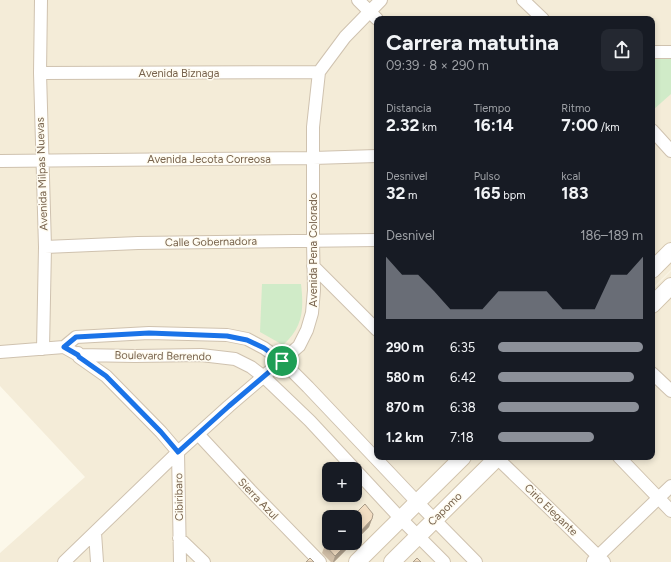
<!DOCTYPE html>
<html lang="es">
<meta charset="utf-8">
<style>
:root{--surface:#171b24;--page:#242831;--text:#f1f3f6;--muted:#9ea1a6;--accent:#8c9099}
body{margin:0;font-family:Figtree,sans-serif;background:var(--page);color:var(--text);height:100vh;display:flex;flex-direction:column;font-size:15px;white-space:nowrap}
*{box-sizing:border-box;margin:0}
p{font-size:13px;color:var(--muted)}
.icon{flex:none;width:22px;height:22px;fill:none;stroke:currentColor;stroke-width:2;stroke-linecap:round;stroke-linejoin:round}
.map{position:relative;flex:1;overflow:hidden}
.sheet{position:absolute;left:374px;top:16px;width:281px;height:444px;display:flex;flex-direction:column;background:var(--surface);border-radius:8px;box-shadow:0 2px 6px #0003}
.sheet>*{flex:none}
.fabs{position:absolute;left:322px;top:462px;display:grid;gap:8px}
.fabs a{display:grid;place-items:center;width:40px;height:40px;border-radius:8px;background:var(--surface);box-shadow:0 2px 6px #0003;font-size:20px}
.pin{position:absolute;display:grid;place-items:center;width:34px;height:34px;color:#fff;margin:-17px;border:2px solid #fff;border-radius:50%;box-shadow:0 1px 4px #0007}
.round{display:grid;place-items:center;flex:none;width:42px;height:42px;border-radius:8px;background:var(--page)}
.headline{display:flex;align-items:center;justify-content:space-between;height:68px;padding:0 12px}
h1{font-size:22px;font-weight:700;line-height:30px}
.stats{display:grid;grid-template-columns:repeat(3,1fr);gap:6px;height:68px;padding:4px 12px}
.stats div{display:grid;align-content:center}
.stats b{font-size:17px;font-weight:700}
.stats small{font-size:11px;font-weight:400}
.stats p{font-size:11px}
.chart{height:112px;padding:8px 12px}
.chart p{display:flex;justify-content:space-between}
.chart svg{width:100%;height:72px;margin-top:4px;fill:var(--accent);opacity:.7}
ul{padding:0 12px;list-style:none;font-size:13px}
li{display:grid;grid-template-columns:64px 48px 1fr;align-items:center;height:30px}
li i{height:10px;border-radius:5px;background:var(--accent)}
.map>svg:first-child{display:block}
.residential{fill:#f4ecd8;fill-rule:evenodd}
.green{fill:#d0ebc8}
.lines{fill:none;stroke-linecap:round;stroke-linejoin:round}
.minor-casing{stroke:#cfc2af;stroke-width:14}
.secondary-casing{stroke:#d2c4ad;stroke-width:18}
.minor{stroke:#fff;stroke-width:12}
.secondary{stroke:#fff;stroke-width:16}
.wall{fill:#d0bea7}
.shaded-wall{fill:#a99b88}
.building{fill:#f2ddc2;stroke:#a99b88}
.route-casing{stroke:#fff;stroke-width:8}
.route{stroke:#1a73e8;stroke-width:5}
.labels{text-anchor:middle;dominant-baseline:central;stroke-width:3;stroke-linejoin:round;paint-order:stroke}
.street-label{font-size:11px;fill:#78634d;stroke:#fffcf1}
</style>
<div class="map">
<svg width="671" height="562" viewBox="0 0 671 562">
<rect width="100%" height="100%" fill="#fcf8ea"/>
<path class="residential" d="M0,0h671v270l-19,19v-270h-275v438h275v-167l19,-19v291h-671v-9l85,-76 -85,-91zM329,469h26v26h-26zM329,517h26v26h-26z"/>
<path class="green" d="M652,55l19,2v37l-18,16 -1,-1z
M262,284h39c3,26 2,43 -18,61l-23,-13z"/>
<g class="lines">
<defs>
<path id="minor" d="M41,0l-1,73 5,174 -2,102
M358,0l19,19
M523,0l20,19
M652,52h19
M40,73l279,-1
M652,130l19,21
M0,161l313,-3 64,-2
M45,247l93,-4 239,-3
M313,266l64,64
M64,347l12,-10 73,-4 78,2 20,4 17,9 18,13 26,26 110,116 58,59
M0,352l64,-5 14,8 57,1 66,-1 34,4 16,8 13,10 46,44 91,98 43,43
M78,353l1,4 27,19 55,56 17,20 2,110
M652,373l19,18
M198,434l53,57 69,71
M619,457l52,54
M497,458l51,49 56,55
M95,533l2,29
M179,538l25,24
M593,561l78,-75
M64,562l114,-110 51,-46 70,-60 8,-16 5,-17 2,-23 -1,-49v-114l6,-55 26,-35 36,-37"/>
<path id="secondary" d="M652,270l19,-19
M652,305l19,-19
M357,562l106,-105
M392,562l106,-105"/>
</defs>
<use href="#minor" class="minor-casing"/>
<use href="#secondary" class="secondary-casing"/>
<use href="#minor" class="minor"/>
<use href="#secondary" class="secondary"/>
</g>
<path class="wall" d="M355,517l17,2 -3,8 -14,14z
M353,543l-19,19h-3l-9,-9 3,-8z"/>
<path class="shaded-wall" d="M372,519l-3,8 -14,14v-2l3,-3 1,-3z
M348,543h5l-19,19h-1l2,-6z"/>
<path class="building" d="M365,504l8,10 -1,5 -13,14 -4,-4v-12h-3z
M355,534l3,2 -3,3z
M329,541v2h19l-13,13 -10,-11z
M310,558l4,4h-8z
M417,558l4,4h-8z"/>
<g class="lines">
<defs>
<path id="route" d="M149,333l78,3 20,4 17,8 18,13 -53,45 -51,46 -17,-20 -55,-56 -27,-19 -1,-2 -14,-8 12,-10z"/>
</defs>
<use href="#route" class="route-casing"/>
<use href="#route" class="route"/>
</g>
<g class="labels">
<g class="street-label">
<text x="179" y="73">Avenida Biznaga</text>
<text x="209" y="159">Avenida Jecota Correosa</text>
<text transform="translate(42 174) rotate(-92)">Avenida Milpas Nuevas</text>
<text transform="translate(211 242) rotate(-1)">Calle Gobernadora</text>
<text transform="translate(313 250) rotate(-90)">Avenida Pena Colorado</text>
<text transform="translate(163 356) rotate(1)">Boulevard Berrendo</text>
<text transform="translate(179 497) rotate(-91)">Cibiribaro</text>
<text transform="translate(258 499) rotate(46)">Sierra Azul</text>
<text transform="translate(445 509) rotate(-44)">Capomo</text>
<text transform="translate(551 510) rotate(44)">Cirio Elegante</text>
</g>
</g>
</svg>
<div class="fabs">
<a>+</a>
<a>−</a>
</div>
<div class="pin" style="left:282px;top:361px;background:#1e9e55"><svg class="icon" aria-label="arrive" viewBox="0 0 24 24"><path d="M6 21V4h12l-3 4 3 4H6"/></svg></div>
<section class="sheet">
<div class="headline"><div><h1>Carrera matutina</h1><p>09:39 · 8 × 290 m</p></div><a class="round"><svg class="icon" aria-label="share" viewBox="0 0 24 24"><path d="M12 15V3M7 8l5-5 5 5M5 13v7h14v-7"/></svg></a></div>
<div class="stats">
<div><p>Distancia</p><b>2.32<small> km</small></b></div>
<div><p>Tiempo</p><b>16:14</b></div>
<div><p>Ritmo</p><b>7:00<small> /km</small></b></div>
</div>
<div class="stats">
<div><p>Desnivel</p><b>32<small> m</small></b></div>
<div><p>Pulso</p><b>165<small> bpm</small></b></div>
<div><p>kcal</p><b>183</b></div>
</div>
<div class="chart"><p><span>Desnivel</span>186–189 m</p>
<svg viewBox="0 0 160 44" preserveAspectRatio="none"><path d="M0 44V6L10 17L20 17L30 27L40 38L50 38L60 38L70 27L80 27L90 27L100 27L110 38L120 38L130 38L140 17L150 17L160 6V44z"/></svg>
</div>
<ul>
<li><b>290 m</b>6:35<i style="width:100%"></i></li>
<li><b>580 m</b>6:42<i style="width:94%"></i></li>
<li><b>870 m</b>6:38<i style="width:97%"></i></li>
<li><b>1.2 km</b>7:18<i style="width:66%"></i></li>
</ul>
</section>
</div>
